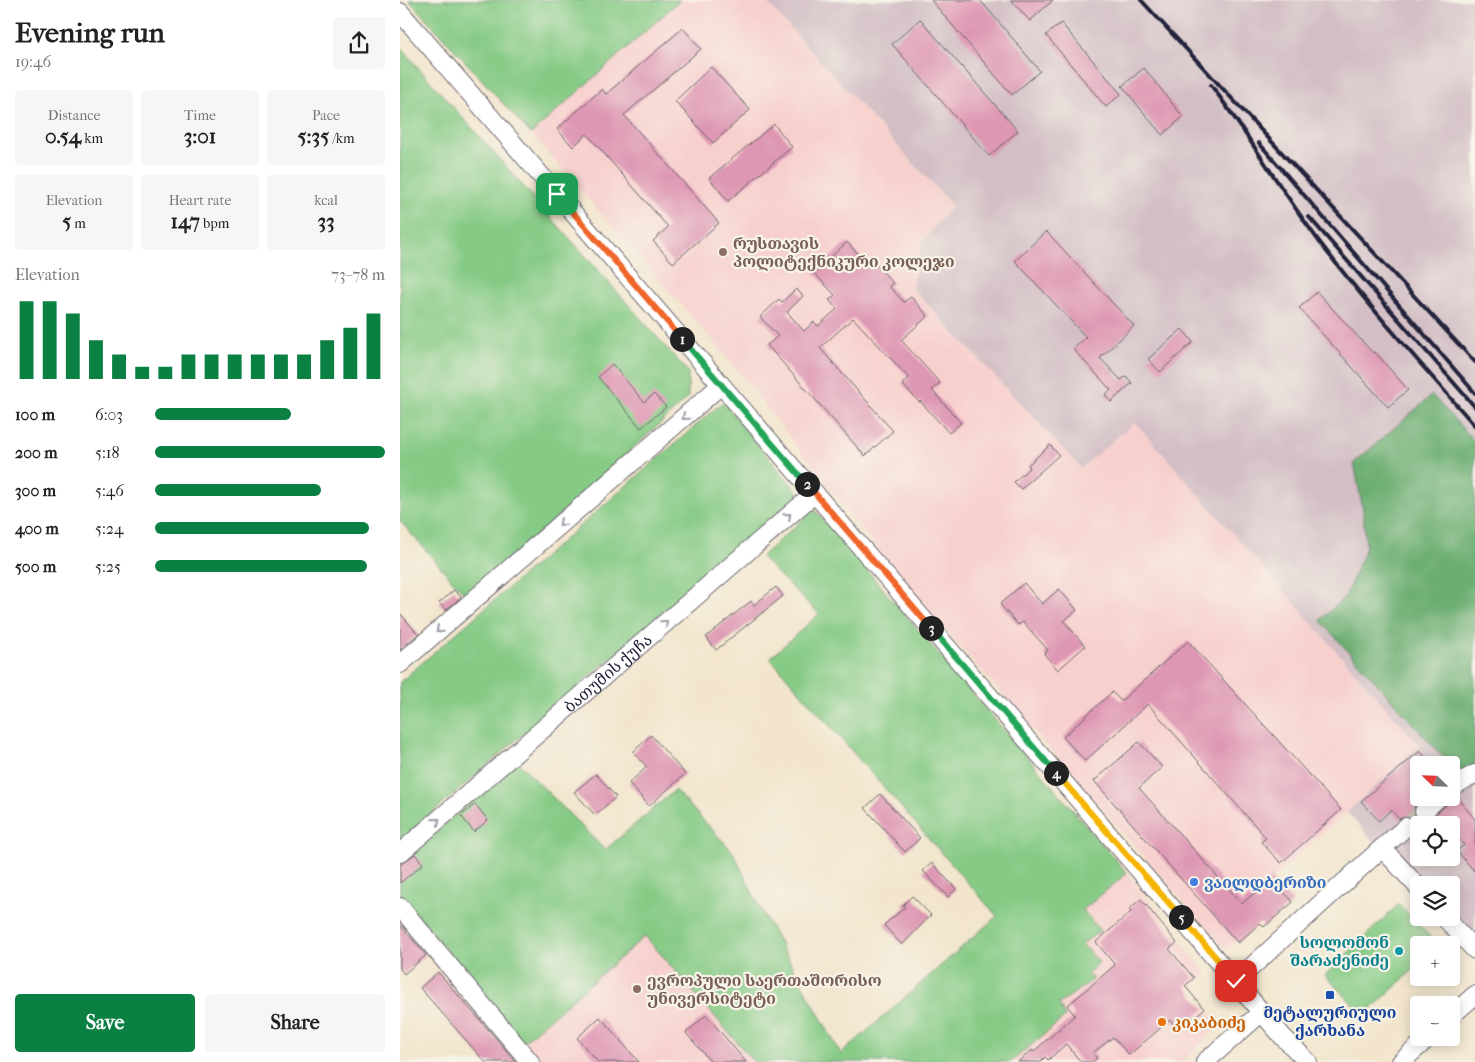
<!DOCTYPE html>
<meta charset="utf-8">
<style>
:root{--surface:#fff;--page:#f6f6f6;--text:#222;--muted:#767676;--accent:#0b8043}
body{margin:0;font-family:"IM FELL French Canon","Noto Serif Georgian",serif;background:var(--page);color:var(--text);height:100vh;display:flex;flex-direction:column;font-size:19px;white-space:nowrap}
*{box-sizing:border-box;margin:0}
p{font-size:16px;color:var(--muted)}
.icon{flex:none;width:28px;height:28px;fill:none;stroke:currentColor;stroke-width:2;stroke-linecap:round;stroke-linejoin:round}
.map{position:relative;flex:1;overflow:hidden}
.side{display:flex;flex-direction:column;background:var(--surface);width:400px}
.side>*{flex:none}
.needle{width:32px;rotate:293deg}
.tools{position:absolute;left:1010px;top:756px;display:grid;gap:10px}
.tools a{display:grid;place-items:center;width:50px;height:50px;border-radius:5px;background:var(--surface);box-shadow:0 2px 12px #0003;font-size:25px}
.pin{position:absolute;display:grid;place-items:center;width:42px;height:42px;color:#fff;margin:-21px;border-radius:10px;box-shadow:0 2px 8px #0006}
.km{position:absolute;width:25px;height:25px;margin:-12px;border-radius:50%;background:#222;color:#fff;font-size:14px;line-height:25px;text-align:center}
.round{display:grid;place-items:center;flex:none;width:52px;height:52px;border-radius:5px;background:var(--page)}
.overview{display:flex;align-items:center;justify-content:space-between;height:85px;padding:0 15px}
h1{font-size:28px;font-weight:800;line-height:38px}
.stats{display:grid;grid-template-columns:repeat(3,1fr);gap:8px;height:85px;padding:5px 15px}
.stats div{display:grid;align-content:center;border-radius:5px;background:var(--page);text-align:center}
.stats b{font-size:21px;font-weight:800}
.stats small{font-size:14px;font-weight:400}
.stats p{font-size:14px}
.chart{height:140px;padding:10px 15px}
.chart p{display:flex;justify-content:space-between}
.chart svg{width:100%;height:90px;margin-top:5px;stroke:var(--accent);stroke-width:6}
.action{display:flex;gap:10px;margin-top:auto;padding:10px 15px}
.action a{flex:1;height:58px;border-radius:5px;background:var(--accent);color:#fff;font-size:20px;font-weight:800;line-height:58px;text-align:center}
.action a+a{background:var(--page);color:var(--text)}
ul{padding:0 15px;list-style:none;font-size:16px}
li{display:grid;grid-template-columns:80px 60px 1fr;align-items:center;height:38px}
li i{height:12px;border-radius:6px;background:var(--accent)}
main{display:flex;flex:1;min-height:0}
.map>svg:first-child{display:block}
.built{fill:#f7d0ce}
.industrial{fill:#d2bec4;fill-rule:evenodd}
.green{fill:#85ca85;stroke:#547660}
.forest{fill:#6cae72;stroke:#476856}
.building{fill:#de97b3}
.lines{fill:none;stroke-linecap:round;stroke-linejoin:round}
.minor-tunnel{stroke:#c8beaf;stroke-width:18;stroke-dasharray:18 9;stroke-linecap:butt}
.minor-casing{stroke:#6b666e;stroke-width:20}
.minor{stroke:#fff;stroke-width:18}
.rail{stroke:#22223b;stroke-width:4}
.oneway{stroke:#9c9ca7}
.split-1-casing{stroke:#fff;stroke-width:10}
.split-2-casing{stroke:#fff;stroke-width:10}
.split-3-casing{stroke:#fff;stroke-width:10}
.split-4-casing{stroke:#fff;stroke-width:10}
.split-5-casing{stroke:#fff;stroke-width:10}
.split-6-casing{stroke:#fff;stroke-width:10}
.split-1{stroke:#f0652b;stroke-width:6}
.split-2{stroke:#22a559;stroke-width:6}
.split-3{stroke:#f0652b;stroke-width:6}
.split-4{stroke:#22a559;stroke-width:6}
.split-5{stroke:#f5b400;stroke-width:6}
.split-6{stroke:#f5b400;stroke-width:6}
.education-dot{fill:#8d6e63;stroke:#f7f3e8;stroke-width:2}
.shop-dot{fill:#3f7fe0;stroke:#f7f3e8;stroke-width:2}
.culture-dot{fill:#0f9aa8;stroke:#f7f3e8;stroke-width:2}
.transit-dot{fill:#1a4fb4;stroke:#f7f3e8;stroke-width:2}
.food-dot{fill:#e8710a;stroke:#f7f3e8;stroke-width:2}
.labels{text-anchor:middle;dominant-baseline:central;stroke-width:4.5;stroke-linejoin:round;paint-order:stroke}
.education-label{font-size:16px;font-weight:bold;fill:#785e54;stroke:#f7f3e8;text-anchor:start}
.street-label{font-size:16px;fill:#22223b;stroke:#f7f3e8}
.shop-label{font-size:16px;font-weight:bold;fill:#366cbe;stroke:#f7f3e8;text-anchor:start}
.culture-label{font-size:16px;font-weight:bold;fill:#0d838f;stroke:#f7f3e8;text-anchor:end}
.transit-label{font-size:16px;font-weight:bold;fill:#164399;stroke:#f7f3e8}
.food-label{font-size:16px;font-weight:bold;fill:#c56008;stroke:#f7f3e8;text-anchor:start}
</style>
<main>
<section class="side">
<div class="overview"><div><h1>Evening run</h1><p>19:46</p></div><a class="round"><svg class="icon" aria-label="share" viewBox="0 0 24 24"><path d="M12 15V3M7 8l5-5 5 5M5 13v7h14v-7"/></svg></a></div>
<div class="stats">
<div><p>Distance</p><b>0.54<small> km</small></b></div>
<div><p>Time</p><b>3:01</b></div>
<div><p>Pace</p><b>5:35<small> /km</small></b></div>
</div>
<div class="stats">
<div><p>Elevation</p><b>5<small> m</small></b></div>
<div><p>Heart rate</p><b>147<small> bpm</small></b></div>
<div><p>kcal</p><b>33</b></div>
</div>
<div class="chart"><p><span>Elevation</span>73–78 m</p>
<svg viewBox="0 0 160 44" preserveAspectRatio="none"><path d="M5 44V6M15 44V6M25 44V12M35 44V25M45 44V32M55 44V38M65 44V38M75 44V32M85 44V32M95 44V32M105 44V32M115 44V32M125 44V32M135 44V25M145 44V19M155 44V12"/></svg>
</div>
<ul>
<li><b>100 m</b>6:03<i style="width:59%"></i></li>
<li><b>200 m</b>5:18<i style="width:100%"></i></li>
<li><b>300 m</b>5:46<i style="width:72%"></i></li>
<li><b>400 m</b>5:24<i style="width:93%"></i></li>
<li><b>500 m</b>5:25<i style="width:92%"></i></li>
</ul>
<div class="action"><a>Save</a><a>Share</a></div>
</section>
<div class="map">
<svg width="1075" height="1062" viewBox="0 0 1075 1062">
<rect width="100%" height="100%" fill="#f7f3e8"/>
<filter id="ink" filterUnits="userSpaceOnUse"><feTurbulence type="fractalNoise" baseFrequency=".02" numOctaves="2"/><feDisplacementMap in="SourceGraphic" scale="10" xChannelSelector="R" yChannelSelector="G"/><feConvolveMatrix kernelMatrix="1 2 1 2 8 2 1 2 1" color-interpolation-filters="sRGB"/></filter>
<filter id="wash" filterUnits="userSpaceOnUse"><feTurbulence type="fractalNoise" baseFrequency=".0096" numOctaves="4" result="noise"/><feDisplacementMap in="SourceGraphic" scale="20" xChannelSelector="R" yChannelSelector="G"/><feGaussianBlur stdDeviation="1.12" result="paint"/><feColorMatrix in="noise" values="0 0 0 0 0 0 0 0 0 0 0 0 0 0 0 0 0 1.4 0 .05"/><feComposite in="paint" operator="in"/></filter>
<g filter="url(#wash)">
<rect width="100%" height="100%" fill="#f2e5cc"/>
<path class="built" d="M280,0h85l187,207 -30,35 -10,46 169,180 54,-47 286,326 -153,135 15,17 -57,51 -319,-364 -190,-241 -186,-211z
M727,873l80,101 -19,14 33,37 -40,37h-170l54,-45 -6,-13 34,-24 -6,-5 -5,-31 1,-34z
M245,936l109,126h-213l-18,-20z"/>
<path class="industrial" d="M365,0h710v954l-24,-36v-33h-32v7l-72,-80 73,-66 -285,-324 -54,46 -169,-180 10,-46 30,-36zM1019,765h32v33h-32zM1019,825h32v33h-32z"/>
<path class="green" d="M9,0h271l-149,134z
M0,47l288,325v26l-220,200 -68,-77z
M323,402l76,92 -399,347v-159z
M414,509l313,364 -44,37 17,21 -18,13 17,18 -12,13 7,4 -35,25 6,13 -54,45h-257l-109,-126 -122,106 -123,-148v-33l118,-99 87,88 70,-60 58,62 26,54 82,148 156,-138 -227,-258 49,-44 -58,-57z
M999,904l39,41h-19v19l-55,52 -39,-41z"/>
<path class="forest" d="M1032,395l43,47v323l-19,8 -5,-8h-1l-130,-145 25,-23 21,-50 -3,-37 -9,-47z"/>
<g id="blocks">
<path class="building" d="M531,0h49l60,71 -28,24z
M611,0h42l-23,21z
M520,19l98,112 -29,25 -97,-112z
M661,23l60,71 -15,13 -60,-72z
M283,28l18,21 -77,66 95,108 -46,40 -20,-22 15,-14 -81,-93 -14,13 -16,-18 45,-40 4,5z
M311,67l39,43 -37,33 -38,-42z
M744,68l39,49 -21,18 -40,-49z
M374,124l18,23 -64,54 -19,-23z
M646,231l88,95 -34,32 21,22 5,-4 6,7 -21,19 -6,-7 6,-5 -38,-41 13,-12 -71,-76z
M447,242l21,23 5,-4 20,22 -4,3 15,16 7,-5 17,19 -27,24 39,43 -8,7 29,33 -12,10 -29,-32 -1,1 -17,-18 7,-6 -56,-60 -33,30 73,83 -28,25 -98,-111 11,-9 -18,-19 19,-18 3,3 14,-13 7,7 -16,16 17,19 10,-9 4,4 19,-17 -8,-9 6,-5 -21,-22z
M917,292l56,61 2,-1 33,38 -20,17 -89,-99z
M782,329l11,13 -33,30 -12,-13z
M212,364l32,38 10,-8 12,13 -25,21 -43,-51z
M650,445l9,10 -38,34 -7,-7 16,-15 -2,-2z
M624,583l18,21 17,-15 18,21 -13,11 21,25 -27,24 -14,-16 4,-4 -25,-28 -5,3 -18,-21z
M376,587l7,9 -67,54 -10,-13 45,-36 3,4z
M54,590l7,7 -15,13 -7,-7z
M0,613l18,21 -18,16z
M788,641l153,169 -60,53 -20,-21 5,-4 -118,-134 -63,57 -22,-24 49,-45 9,9z
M251,735l34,39 -36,32 -20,-23 18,-16 -14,-15z
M739,742l23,25 -23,21 103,116 29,-26 22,24 -29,25 -4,-4 -22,20 -144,-162z
M1020,751l12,14h-13v29l-5,5 3,4 -3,4v7l6,7h7l29,-24 19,22v53l-18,-21 7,-6 -13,-15v-5h-32v17l-6,-7 3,-4v-6l-2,-5 -10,-3 -5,2 -8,-9 -12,11 -18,-20z
M196,774l20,23 -21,18 -21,-23z
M480,794l40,44 -15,14 -40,-44z
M75,804l13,16 -14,12 -13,-16z
M15,854l8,10 -23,19v-18z
M532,863l24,26 -8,8 -25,-26z
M512,896l19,19 -29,30 -18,-20 21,-18 -2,-2z
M741,899l36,44 -8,6 25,29 -9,8 19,23 -25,21 -9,-10 -41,35 -16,-18 -20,16 4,5 -5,4h-11l-15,-18 -18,16 -3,-3 -4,4 1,1h-24l14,-12 1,2 42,-37 -8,-9 48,-41 -19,-23 35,-30 -2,-3z
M0,925l26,30 -22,19 -4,-5z
M38,972l56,64 22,26h-31l-65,-74z
M306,1015l40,47h-35l-25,-29z
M200,1017l39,45h-41l-21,-24z"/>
</g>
</g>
<g filter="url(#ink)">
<use href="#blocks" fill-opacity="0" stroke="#6b666e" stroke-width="1"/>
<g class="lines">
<path class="minor-tunnel" d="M1006,827l18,-16"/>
<defs>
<g id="minor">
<path d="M0,12l883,1025 25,25"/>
<path d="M0,664l321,-279"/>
<path d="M1051,787l24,-13"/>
<path d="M1024,811l14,-13"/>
<path d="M982,848l24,-21"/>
<path id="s1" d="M0,853l415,-360"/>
<path d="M0,907l130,155"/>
<path d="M1045,918l30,32"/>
<path d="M836,981l146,-133 37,40"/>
<path d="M1051,1016l24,-21"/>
<path d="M805,1062l57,-50"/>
<path d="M1001,1062l27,-24"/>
</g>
</defs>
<use href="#minor" class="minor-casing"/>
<use href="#minor" class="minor"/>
<path class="rail" d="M741,0l334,362
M811,85c39,52 71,107 110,159 48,63 102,122 154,182
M859,143l216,250
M909,217l166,190"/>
</g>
<defs><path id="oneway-chevron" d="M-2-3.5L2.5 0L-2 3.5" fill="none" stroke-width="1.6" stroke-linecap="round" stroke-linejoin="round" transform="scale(1.25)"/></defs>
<g class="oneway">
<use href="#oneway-chevron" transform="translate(285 417) rotate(139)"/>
<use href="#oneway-chevron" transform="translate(388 516) rotate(-41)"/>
<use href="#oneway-chevron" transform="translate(162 523) rotate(139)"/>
<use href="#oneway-chevron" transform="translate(265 623) rotate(-41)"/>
<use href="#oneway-chevron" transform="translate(39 630) rotate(139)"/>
<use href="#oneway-chevron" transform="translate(37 821) rotate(-41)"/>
</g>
</g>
<g class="lines" filter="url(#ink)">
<defs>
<path id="split-1" d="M157,194l125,145"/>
<path id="split-2" d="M282,339l125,145"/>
<path id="split-3" d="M407,484l124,144"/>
<path id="split-4" d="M531,628l125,145"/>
<path id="split-5" d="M656,773l125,144"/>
<path id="split-6" d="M781,917l55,64"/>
</defs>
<use href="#split-1" class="split-1-casing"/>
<use href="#split-2" class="split-2-casing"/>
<use href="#split-3" class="split-3-casing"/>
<use href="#split-4" class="split-4-casing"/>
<use href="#split-5" class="split-5-casing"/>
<use href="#split-6" class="split-6-casing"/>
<use href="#split-1" class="split-1"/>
<use href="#split-2" class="split-2"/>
<use href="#split-3" class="split-3"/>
<use href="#split-4" class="split-4"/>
<use href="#split-5" class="split-5"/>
<use href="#split-6" class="split-6"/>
</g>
<g class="education-dot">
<circle cx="323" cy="252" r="5"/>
<circle cx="237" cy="989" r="5"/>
</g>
<circle class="shop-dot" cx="794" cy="882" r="5"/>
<circle class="culture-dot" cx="999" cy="951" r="5"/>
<rect class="transit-dot" x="925" y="990" width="10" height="10" rx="2.5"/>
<circle class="food-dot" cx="762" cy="1022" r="5"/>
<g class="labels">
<g class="education-label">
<text x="333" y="243">რუსთავის<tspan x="333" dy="18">პოლიტექნიკური კოლეჯი</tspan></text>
<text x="247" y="980">ევროპული საერთაშორისო<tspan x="247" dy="18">უნივერსიტეტი</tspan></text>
</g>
<g class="street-label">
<text stroke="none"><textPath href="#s1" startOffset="275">ბათუმის ქუჩა</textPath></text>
</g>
<g class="shop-label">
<text x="804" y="882">ვაილდბერიზი</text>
</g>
<g class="culture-label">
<text x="989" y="942">სოლომონ<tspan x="989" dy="18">შარაძენიძე</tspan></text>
</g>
<g class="transit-label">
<text x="930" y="1012">მეტალურიული<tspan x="930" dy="18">ქარხანა</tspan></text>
</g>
<g class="food-label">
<text x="772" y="1022">კიკაბიძე</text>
</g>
</g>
</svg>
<div class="tools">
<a><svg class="needle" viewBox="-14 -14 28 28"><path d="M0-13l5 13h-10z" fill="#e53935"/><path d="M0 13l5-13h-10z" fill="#767676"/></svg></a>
<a><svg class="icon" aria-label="locate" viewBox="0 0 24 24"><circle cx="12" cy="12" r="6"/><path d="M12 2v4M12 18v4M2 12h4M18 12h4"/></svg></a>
<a><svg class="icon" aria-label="layers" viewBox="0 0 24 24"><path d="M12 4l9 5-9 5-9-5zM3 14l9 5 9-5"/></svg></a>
<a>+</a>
<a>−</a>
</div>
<div class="pin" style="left:157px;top:194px;background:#1e9e55"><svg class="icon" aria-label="arrive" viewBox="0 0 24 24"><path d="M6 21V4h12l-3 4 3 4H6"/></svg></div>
<div class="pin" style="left:836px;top:981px;background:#d93025"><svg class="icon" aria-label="check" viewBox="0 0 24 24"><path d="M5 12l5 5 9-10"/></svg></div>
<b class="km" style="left:282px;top:339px">1</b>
<b class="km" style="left:407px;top:484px">2</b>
<b class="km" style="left:531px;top:628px">3</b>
<b class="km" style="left:656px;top:773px">4</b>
<b class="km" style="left:781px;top:917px">5</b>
</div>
</main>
